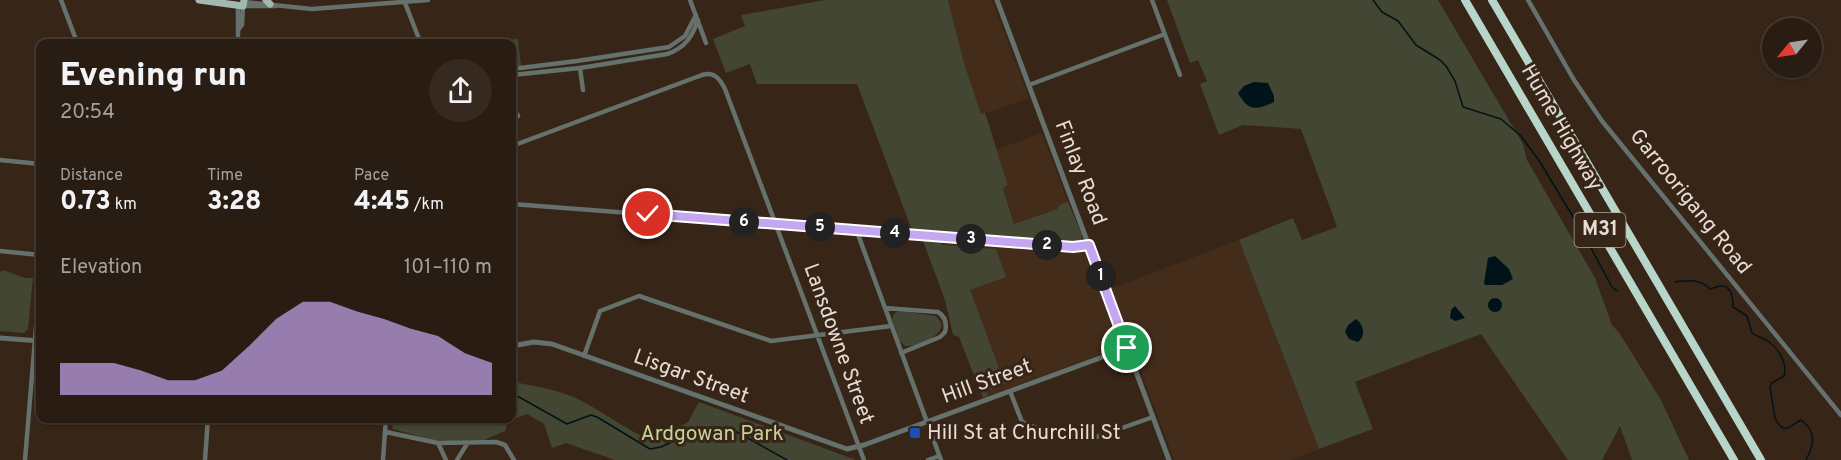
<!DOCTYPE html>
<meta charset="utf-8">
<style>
:root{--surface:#291c12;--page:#352920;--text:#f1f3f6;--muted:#a5a19f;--line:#453a32;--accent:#c5a6f0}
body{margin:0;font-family:Overpass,sans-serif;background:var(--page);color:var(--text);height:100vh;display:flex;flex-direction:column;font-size:22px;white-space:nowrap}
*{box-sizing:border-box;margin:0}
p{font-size:20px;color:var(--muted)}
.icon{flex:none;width:33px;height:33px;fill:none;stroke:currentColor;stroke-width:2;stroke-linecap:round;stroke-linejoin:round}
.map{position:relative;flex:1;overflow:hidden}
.sheet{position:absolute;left:36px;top:39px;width:480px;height:384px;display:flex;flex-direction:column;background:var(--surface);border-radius:12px;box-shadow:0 2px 4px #0004,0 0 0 2px var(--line)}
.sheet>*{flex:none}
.needle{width:39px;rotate:240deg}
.controls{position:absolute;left:1762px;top:18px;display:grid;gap:12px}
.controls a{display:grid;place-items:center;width:60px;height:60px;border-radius:50%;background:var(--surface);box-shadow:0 2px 4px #0004,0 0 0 2px var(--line);font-size:30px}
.pin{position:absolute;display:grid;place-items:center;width:51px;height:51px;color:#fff;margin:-26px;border:3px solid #fff;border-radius:50%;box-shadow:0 2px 6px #0007}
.km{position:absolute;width:30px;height:30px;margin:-15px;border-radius:50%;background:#222;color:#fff;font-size:16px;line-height:30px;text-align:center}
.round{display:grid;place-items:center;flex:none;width:63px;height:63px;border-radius:32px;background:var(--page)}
.headline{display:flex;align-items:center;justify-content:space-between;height:102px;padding:0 24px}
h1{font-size:33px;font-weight:800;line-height:45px}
.metrics{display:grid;grid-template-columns:repeat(3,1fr);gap:9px;height:102px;padding:6px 24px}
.metrics div{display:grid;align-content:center}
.metrics b{font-size:26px;font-weight:800}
.metrics small{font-size:16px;font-weight:400}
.metrics p{font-size:16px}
.chart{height:168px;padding:12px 24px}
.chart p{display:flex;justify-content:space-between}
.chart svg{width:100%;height:108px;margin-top:6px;fill:var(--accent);opacity:.7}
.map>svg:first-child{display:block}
.built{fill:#432c1a}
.green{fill:#424632}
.water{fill:#00131a}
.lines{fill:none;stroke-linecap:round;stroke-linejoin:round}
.stream{stroke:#00131a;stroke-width:1.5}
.minor{stroke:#65716c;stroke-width:4.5}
.tertiary{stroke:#65716c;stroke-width:5}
.primary{stroke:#a1b9af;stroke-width:7}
.motorway{stroke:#b8d5ca;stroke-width:8}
.route-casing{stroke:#fff;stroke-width:12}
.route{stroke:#c5a6f0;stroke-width:8}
.transit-dot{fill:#1a4fb4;stroke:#372518;stroke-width:2}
.labels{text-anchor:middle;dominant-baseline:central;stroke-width:6;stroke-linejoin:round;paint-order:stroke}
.shield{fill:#372518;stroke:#b3a69c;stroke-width:1.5}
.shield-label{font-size:20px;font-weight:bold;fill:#e8ddd4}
.street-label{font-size:21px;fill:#e8ddd4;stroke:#372518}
.poi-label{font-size:21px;fill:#e8ddd4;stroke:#372518;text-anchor:start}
.park-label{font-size:21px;fill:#c6d19a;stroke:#372518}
</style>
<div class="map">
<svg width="1841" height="460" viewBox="0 0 1841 460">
<rect width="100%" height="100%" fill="#372518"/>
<path class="built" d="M948,0h44l37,98 -48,17 -17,-52z
M1042,133l26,69 -7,2 -3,4 -44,16 -11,-37 5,-1 -13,-36z
M940,239l143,13 6,5 31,82v5l-8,6 -124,46 -22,-55z
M1239,240l80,209 -28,11h-117l-64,-171z"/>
<path class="green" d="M825,0h123l16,63 17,51 4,-1c9,25 14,48 23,72l-5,3 11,36 43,-15 4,-5 7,-2 14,33 -1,6 -12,4 -157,-15 -55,-146h-100l-7,-20 -24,9 -13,-34 32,-13 -4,-11z
M1167,0h271l85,144 4,16 68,118 17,47 8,9 41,66 28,60h-57l-12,-34 -18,34h-34l-87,-126 -126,48 18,47 -54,20 -80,-209 54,-22 9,22 35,-13 -36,-98 -58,-4 -24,10 -19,-51 7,-3 -9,-21 -8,3z
M518,39l3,27 -9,1v-23l-32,-1v-1z
M922,238l18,1 2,6 54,4 10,28 -36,13 35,94 -19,7 2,5 -5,2 -24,-61 -6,-2 -8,-35z
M3,270l22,8h8l-5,51 -4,4 -24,-2v-59z
M900,311l36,5 6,8c-2,14 -23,22 -37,22l-6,-6 -7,-22 3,-5z
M512,363l7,20c20,4 40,7 59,16 26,13 48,31 75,42l35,-19 11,-20 157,58h-241l-49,-17 -14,5 -8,-24 -17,-10 -19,7 -3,10 -21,9 -36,1 -16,-1 -39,-11 -2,-10 121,-1z"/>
<path class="water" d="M1254,82l14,1 6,13v6c-18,8 -25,10 -36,-9l6,-7z
M1495,256l14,13 4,10 -11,6h-17l-1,-2 4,-25z
M1488 305a7 7 0 1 1 14 0a7 7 0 1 1-14 0Z
M1455,306l10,12 -10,3 -5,-3 1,-8z
M1356,319c8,6 10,17 2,23l-9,-3 -4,-7 3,-7z"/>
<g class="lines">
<path class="stream" d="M1373,0l9,12 16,9 18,24 24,15 6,6 9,15 8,26 38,12 20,17 19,26 44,73 28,52 5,4
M1675,282c13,-2 26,-3 35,7 4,-1 7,-3 11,-3 11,-1 12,14 12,21l14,9 5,17c5,4 12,5 17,9 10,7 19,22 15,34l-12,7 -2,4 5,31c9,19 15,7 26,2 16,11 13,25 5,40
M512,393l55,31 24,-9 6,2 53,32 11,-2 17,-8 12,-10 29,-2 16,4 52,29"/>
<path class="minor" d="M61,0l14,37
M690,0l16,43
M1152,0l28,75
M1528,0l46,80 28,41 239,294
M244,2l68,7 116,-9
M405,3l16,41
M239,29l3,-4 1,-19h33
M238,44v-39
M580,68l3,22
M512,69l65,-8 92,-14 16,-11 11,-21
M512,75l68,-7 87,-14c18,-6 25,-17 31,-34
M1029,85l136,-51
M512,106l6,10
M512,146l190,-71c12,-4 18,4 23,14l139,371
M0,160l40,4
M512,204l561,43 16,-2
M856,229l85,231
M0,251l40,4
M885,308l53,4c8,5 9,12 7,20l-5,5 -39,16
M584,356l16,-45 39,-15 132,45 120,-15
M1010,391l12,31 31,13 35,5 65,-23
M386,432l52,11 58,-1 9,3 9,15
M438,443l8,17
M25,460l15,-181
M205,460l3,-42
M383,460l3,-42
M457,460l10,-16
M928,460l11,-4"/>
<path class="tertiary" d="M997,0l172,460
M0,338l40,3
M512,346l22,-4 18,2 295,105 17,-4 263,-97"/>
<path class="primary" d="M199,0l44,6 1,-6
M266,0l4,4"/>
<path class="motorway" d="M1465,0l269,460
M1492,0l269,460"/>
</g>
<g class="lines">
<defs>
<path id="route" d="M648,214l425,33 16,-2 38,103"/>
</defs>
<use href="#route" class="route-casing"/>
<use href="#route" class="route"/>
</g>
<rect class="transit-dot" x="909" y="427" width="12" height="12" rx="3"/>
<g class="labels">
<rect class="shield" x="1574.5" y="213" width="51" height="34" rx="4.5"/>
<g class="shield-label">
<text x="1600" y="230">M31</text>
</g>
<g class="street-label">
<text transform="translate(1561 128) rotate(60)">Hume Highway</text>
<text transform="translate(1080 173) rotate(69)">Finlay Road</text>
<text transform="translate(1690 202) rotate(51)">Garroorigang Road</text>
<text transform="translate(838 344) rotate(70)">Lansdowne Street</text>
<text transform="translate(691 377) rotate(20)">Lisgar Street</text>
<text transform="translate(987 382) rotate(-20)">Hill Street</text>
</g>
<g class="poi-label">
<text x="927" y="433">Hill St at Churchill St</text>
</g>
<g class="park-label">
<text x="712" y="434">Ardgowan Park</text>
</g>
</g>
</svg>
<div class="controls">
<a><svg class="needle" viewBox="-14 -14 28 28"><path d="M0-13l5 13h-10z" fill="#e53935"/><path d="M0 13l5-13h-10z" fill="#a5a19f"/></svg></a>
</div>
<div class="pin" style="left:1127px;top:348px;background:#1e9e55"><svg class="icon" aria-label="arrive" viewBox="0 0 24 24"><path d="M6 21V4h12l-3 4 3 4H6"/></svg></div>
<div class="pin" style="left:648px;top:214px;background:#d93025"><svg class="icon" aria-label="check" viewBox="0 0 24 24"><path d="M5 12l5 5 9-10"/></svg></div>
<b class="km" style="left:1101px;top:276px">1</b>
<b class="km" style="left:1047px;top:245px">2</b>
<b class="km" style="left:971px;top:239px">3</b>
<b class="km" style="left:895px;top:233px">4</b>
<b class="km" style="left:820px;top:227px">5</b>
<b class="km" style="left:744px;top:222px">6</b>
<section class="sheet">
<div class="headline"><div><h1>Evening run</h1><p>20:54</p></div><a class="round"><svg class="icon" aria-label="share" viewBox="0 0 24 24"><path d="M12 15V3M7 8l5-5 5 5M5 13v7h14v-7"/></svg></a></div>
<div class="metrics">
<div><p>Distance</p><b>0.73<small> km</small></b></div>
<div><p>Time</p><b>3:28</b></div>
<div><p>Pace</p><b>4:45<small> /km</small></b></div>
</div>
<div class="chart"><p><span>Elevation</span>101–110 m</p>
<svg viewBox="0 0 160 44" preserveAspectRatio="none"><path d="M0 44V31L10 31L20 31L30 34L40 38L50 38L60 34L70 24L80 13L90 6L100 6L110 10L120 13L130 17L140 20L150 27L160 31V44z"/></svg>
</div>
</section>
</div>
